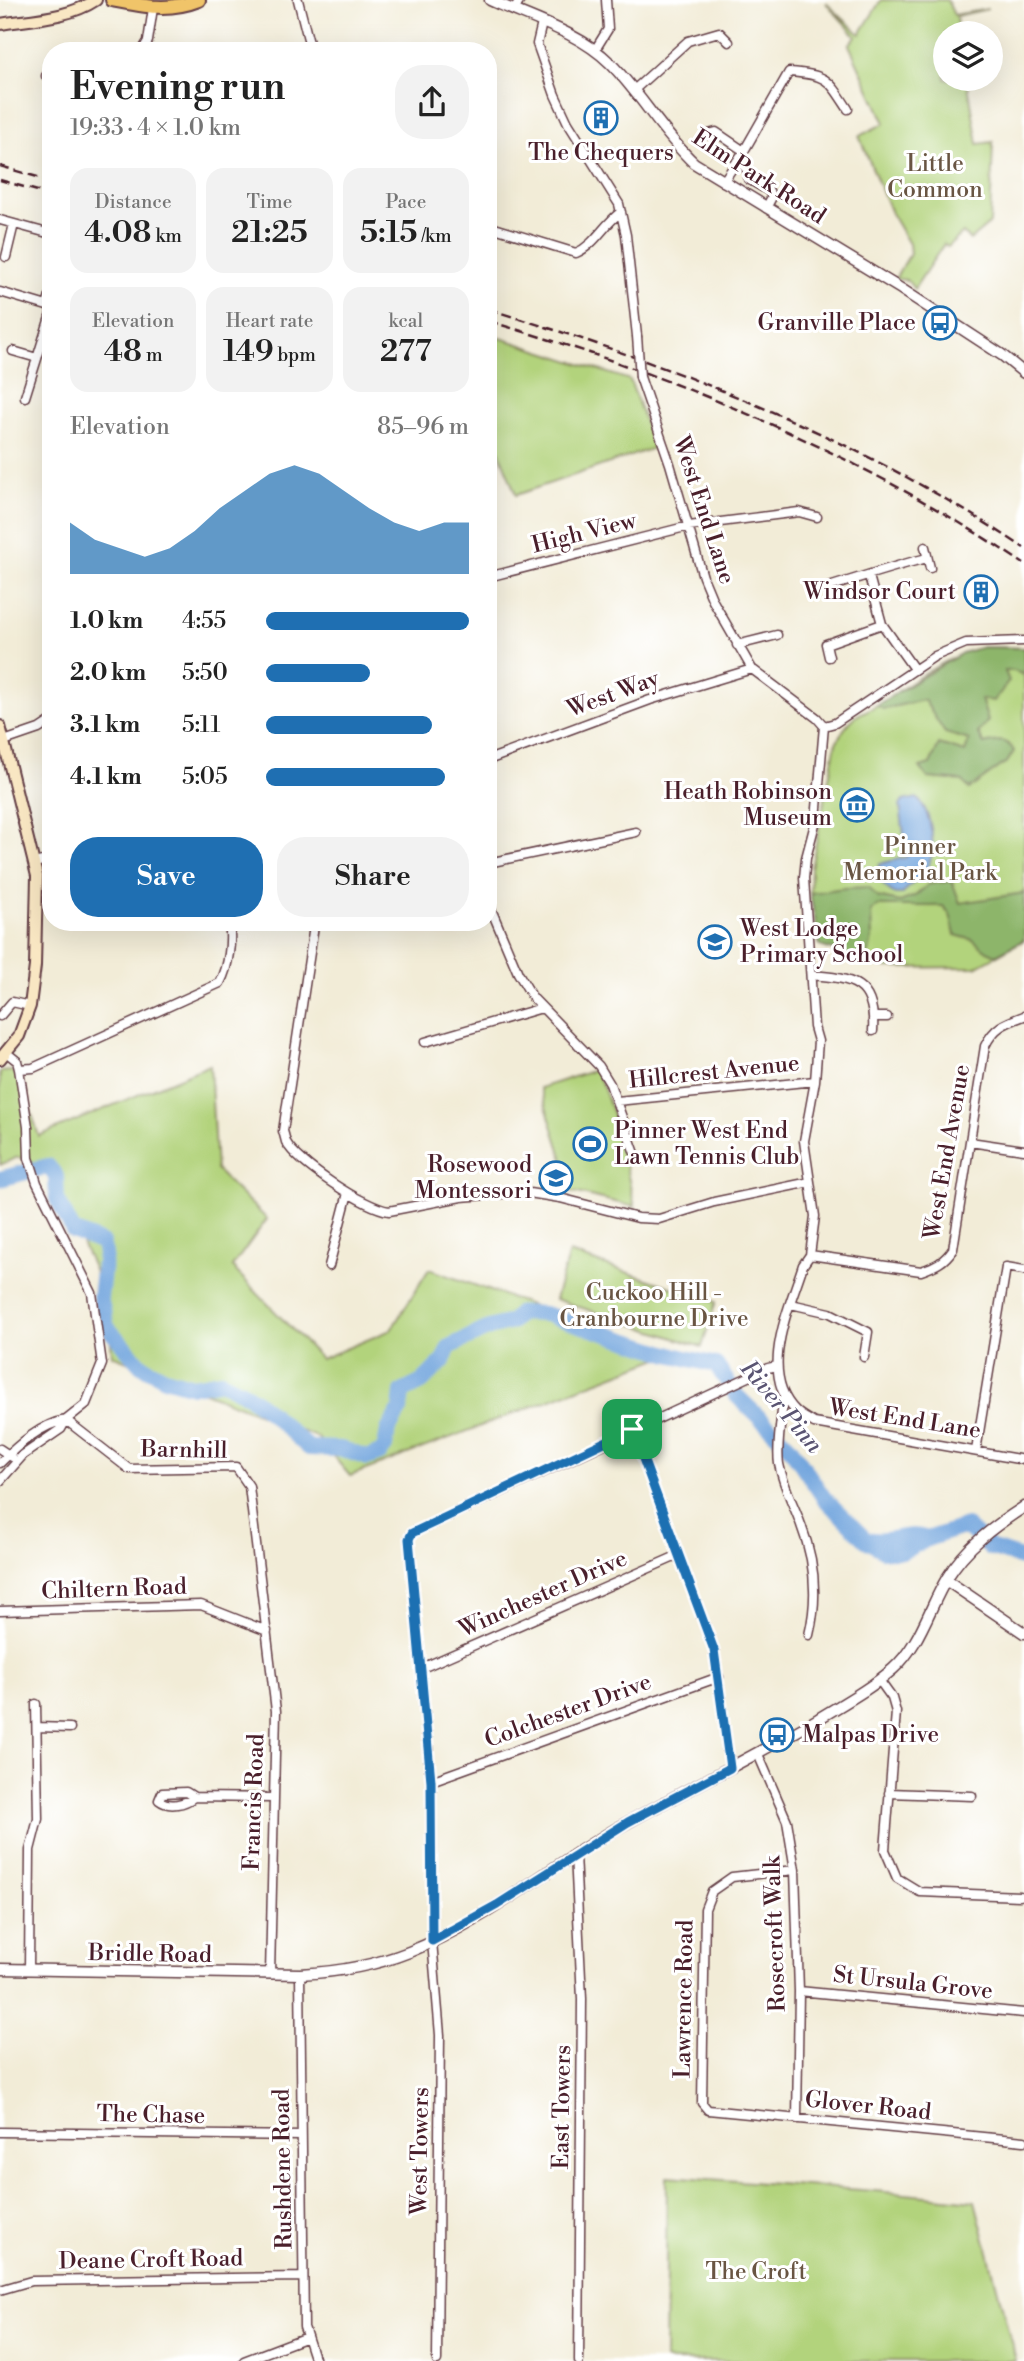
<!DOCTYPE html>
<meta charset="utf-8">
<style>
:root{--surface:#fff;--page:#f2f2f2;--text:#222;--muted:#767676;--accent:#1f6fb2}
body{margin:0;font-family:"Libre Bodoni",serif;background:var(--page);color:var(--text);height:100vh;display:flex;flex-direction:column;font-size:26px;white-space:nowrap}
*{box-sizing:border-box;margin:0}
p{font-size:23px;color:var(--muted)}
.icon{flex:none;width:38px;height:38px;fill:none;stroke:currentColor;stroke-width:2;stroke-linecap:round;stroke-linejoin:round}
.map{position:relative;flex:1;overflow:hidden}
.panel{position:absolute;left:42px;top:42px;width:455px;height:889px;display:flex;flex-direction:column;background:var(--surface);border-radius:28px;box-shadow:0 7px 28px #0002}
.panel>*{flex:none}
.buttons{position:absolute;left:933px;top:21px;display:grid;gap:14px}
.buttons a{display:grid;place-items:center;width:70px;height:70px;border-radius:50%;background:var(--surface);box-shadow:0 7px 28px #0002;font-size:35px}
.pin{position:absolute;display:grid;place-items:center;width:60px;height:60px;color:#fff;margin:-30px;border-radius:14px;box-shadow:0 4px 10px #0006}
.round{display:grid;place-items:center;flex:none;width:74px;height:74px;border-radius:28px;background:var(--page)}
.summary{display:flex;align-items:center;justify-content:space-between;height:119px;padding:0 28px}
h1{font-size:38px;font-weight:600;line-height:52px}
.stats{display:grid;grid-template-columns:repeat(3,1fr);gap:10px;height:119px;padding:7px 28px}
.stats div{display:grid;align-content:center;border-radius:18px;background:var(--page);text-align:center}
.stats b{font-size:30px;font-weight:600}
.stats small{font-size:19px;font-weight:400}
.stats p{font-size:19px}
.chart{height:196px;padding:14px 28px}
.chart p{display:flex;justify-content:space-between}
.chart svg{width:100%;height:126px;margin-top:7px;fill:var(--accent);opacity:.7}
.cta{display:flex;gap:14px;margin-top:auto;padding:14px 28px}
.cta a{flex:1;height:80px;border-radius:28px;background:var(--accent);color:#fff;font-size:28px;font-weight:600;line-height:80px;text-align:center}
.cta a+a{background:var(--page);color:var(--text)}
ul{padding:0 28px;list-style:none;font-size:23px}
li{display:grid;grid-template-columns:112px 84px 1fr;align-items:center;height:52px}
li i{height:18px;border-radius:9px;background:var(--accent)}
.map>svg:first-child{display:block}
.green{fill:#b2d37b;stroke:#7e7953;stroke-width:2}
.forest{fill:#8db56b;stroke:#6c6a4b;stroke-width:2}
.water{fill:#71a4dd;stroke:#5e6284;stroke-width:2}
.lines{fill:none;stroke-linecap:round;stroke-linejoin:round}
.river{stroke:#71a4dd;stroke-width:16}
.minor-casing{stroke:#633e45;stroke-width:11}
.tertiary-casing{stroke:#633e45;stroke-width:13}
.secondary-casing{stroke:#633e45;stroke-width:14}
.primary-casing{stroke:#633e45;stroke-width:16}
.minor{stroke:#fff;stroke-width:8}
.tertiary{stroke:#fff;stroke-width:10}
.secondary{stroke:#f9e7c3;stroke-width:10}
.primary{stroke:#f0c469;stroke-width:12}
.rail{stroke:#4a1f2b;stroke-width:2.5;stroke-dasharray:10 5;stroke-linecap:butt}
.minor-bridge-casing{stroke:#633e45;stroke-width:11;stroke-linecap:butt}
.minor-bridge{stroke:#fff;stroke-width:8}
.route-casing{stroke:#fff;stroke-width:14}
.route{stroke:#1f6fb2;stroke-width:9}
.labels{text-anchor:middle;dominant-baseline:central;stroke-width:6;stroke-linejoin:round;paint-order:stroke}
.poi-label{font-size:23px;fill:#4a1f2b;stroke:#fff;text-anchor:end}
.park-label{font-size:23px;fill:#695543;stroke:#fff}
.street-label{font-size:23px;fill:#4a1f2b;stroke:#fff}
.water-label{font-size:24px;font-style:italic;fill:#5a5472;stroke:#fff}
</style>
<div class="map">
<svg width="1024" height="2361" viewBox="0 0 1024 2361">
<rect width="100%" height="100%" fill="#fff"/>
<filter id="ink" filterUnits="userSpaceOnUse"><feTurbulence type="fractalNoise" baseFrequency=".0143" numOctaves="2"/><feDisplacementMap in="SourceGraphic" scale="14" xChannelSelector="R" yChannelSelector="G"/><feConvolveMatrix kernelMatrix="1 2 1 2 8 2 1 2 1" color-interpolation-filters="sRGB"/></filter>
<filter id="wash" filterUnits="userSpaceOnUse"><feTurbulence type="fractalNoise" baseFrequency=".00686" numOctaves="4" result="noise"/><feDisplacementMap in="SourceGraphic" scale="28" xChannelSelector="R" yChannelSelector="G"/><feGaussianBlur stdDeviation="1.57" result="paint"/><feColorMatrix in="noise" values="0 0 0 0 0 0 0 0 0 0 0 0 0 0 0 0 0 1.4 0 .05"/><feComposite in="paint" operator="in"/></filter>
<g filter="url(#wash)">
<rect width="100%" height="100%" fill="#f2ecd7"/>
<path class="green" d="M881,0h66l7,15 34,-6 -32,7 2,17h-13v46h22l11,65 15,-2 -3,81 -20,17 -7,-7 -15,14 -4,-3 -30,45 -7,-9 -12,-1 15,-25 -1,-10 -18,-31 -32,-77 26,-13 -36,-78 7,-9 -30,-33 34,31z
M488,334l142,46 24,68 -138,47 -28,-73z
M983,647l41,1v292l-48,27 -89,1 -67,-22 -10,-53 1,-25 25,-125c5,-10 10,-18 19,-26 6,-5 16,-8 23,-12 33,-22 66,-48 105,-58z
M210,1065l6,105 51,49 -35,48 89,92 70,-29 38,-61 240,85 -319,122 -33,-39 -205,-82 -5,-56 -59,-132 -30,-10 -18,8v-93l12,-1 8,7 19,58z
M595,1070c22,42 29,91 40,137l-66,-16 4,-14 -5,-2 -28,-87z
M569,1253l147,49 -14,45 -147,-48z
M667,2176l208,15 100,10 41,160h-344l-7,-2z"/>
<path class="forest" d="M983,647l41,1v27l-10,-4h-9l4,10 -15,20 -13,-2 7,22 -10,12 6,11c13,-3 22,-7 30,7l-6,10 -39,28 -6,-8 -35,-3 -8,-11 10,-3 9,-20 26,8 4,-12 -24,-7 -21,-33 -41,9 -6,-4 85,-52z
M952,881l8,22 64,-10v47l-28,15 -9,-4 -14,-11 -18,-5 -5,-21 -7,-8h-66l-6,6 1,26 -5,23 -47,-15 -10,-53 34,-5 25,-1 8,10 23,5 15,-6 14,-12z"/>
<path class="water" d="M917,798c15,15 21,53 9,72 -6,10 -17,14 -23,24h-8c-12,-7 -18,-15 -16,-30l28,-7 -7,-51 3,-5z"/>
<g class="lines">
<path class="river" d="M0,1179l48,-13 8,10 1,23 16,32 29,12 3,10 -5,45 7,29 34,38 24,13 28,8 28,-5 22,11 24,18 42,38 32,1 26,9 13,-5 5,-6 3,-17 12,-20 2,-18 20,-10 21,-21 6,-14 40,-19 22,-6 9,-9 25,1 124,40 47,11 21,31 53,51 34,51 42,42 19,11h18l24,-12 39,-13 24,22 34,11
M872,1540c20,3 36,-9 55,-1"/>
</g>
</g>
<g filter="url(#ink)">
<g class="lines">
<defs>
<path id="minor" d="M298,0l13,51
M514,11l6,-11
M542,23l-5,21 18,51 13,28 51,81 7,31 11,101
M595,50l13,-21 -2,-29
M142,51l6,-10 5,-33
M46,76h5
M634,90l54,-49 31,-9 10,10
M705,135l11,-3 28,19
M737,161l13,11 -2,7 21,12 3,6 -6,11
M723,182l21,-31 45,-79c38,3 39,6 59,37
M0,220l51,14
M488,226l88,27c19,-8 28,-29 45,-41
M6,257l8,-33
M0,292l47,14 4,-13
M13,351l24,7
M640,377l30,87 33,113 10,24 39,68 65,49 7,8 -8,94 -10,38 -2,20 10,149 4,14 -3,40 -11,60 11,75 -5,39 -7,10c-13,42 -46,108 -7,146 5,5 12,8 18,12l210,37
M25,397l26,-83
M925,547l5,21
M869,576l13,48 32,45
M488,577l201,-51 110,-14 18,5
M819,590c37,-11 71,-23 108,-32
M737,645l40,-10
M829,657l-3,-13 56,-20
M824,726l11,-3 100,-67 31,-13 58,-2
M4,741l35,-12 12,-8
M488,760l162,-60 102,-31
M34,863l17,-4
M488,863l148,-31
M488,902l30,71 15,25 66,68 11,18 27,75
M317,922l-3,4 -31,205c1,3 2,7 3,11 11,21 79,66 103,69l72,-14 62,-5 37,6 78,20 21,1 55,-17 96,-20
M811,975c41,3 65,7 62,56
M0,1016l12,-14 18,4
M874,1017h13
M425,1042l117,-34
M19,1069l14,-1 187,-85c9,-17 12,-42 9,-61
M617,1101l198,-20
M970,1142l54,8
M810,1255l111,16c15,-5 23,-9 32,-22l32,-203c9,-19 20,-23 39,-30
M329,1266l19,-73
M791,1304l39,9 38,19 -4,25
M784,1395c-2,20 -8,50 -5,69 5,25 14,38 22,61 14,36 17,73 8,110
M66,1420l63,49 107,-2 13,19 27,225 -6,263
M632,1429l82,221 16,118
M0,1449l12,8
M976,1451l30,-184 18,3
M0,1463c18,-18 41,-39 66,-43
M0,1481l23,-26 38,-26 5,-9 20,-16 16,-40 -10,-71 -55,-110 -8,-25 -1,-31 -9,-58 -2,-8 -10,-8
M0,1611l201,-6 66,26
M422,1668l257,-113
M879,1680l13,18 4,14 -11,138 12,28 23,14 100,4
M37,1727l33,1
M758,1754l29,67 8,49 4,121 -2,128
M431,1781l288,-104
M889,1793l83,3
M194,1797l-8,-5 -24,1 -3,7c10,8 26,4 35,-3l80,1
M575,1854l7,145 -3,362
M795,1870l-63,7 -20,14 -7,18 -3,194 6,7 316,31
M29,1970l1,-120 8,-31 -2,-115
M300,1974l4,353 11,34
M799,1991l225,22
M0,2132l301,4
M0,2290l31,-9 272,-4
M244,2361l63,-24
M437,2361l3,-326 -8,-94 -1,-160 -22,-242 3,-6 356,-165 9,-2"/>
<path id="tertiary" d="M490,0c39,18 89,32 120,63 31,31 52,70 84,100l207,126 101,66 22,18
M946,1580l78,53
M0,1969l300,5c37,-2 74,-8 109,-22 80,-32 147,-91 223,-132 62,-34 125,-65 186,-101 26,-16 52,-30 75,-50 27,-24 36,-61 54,-91 19,-31 46,-51 77,-71"/>
<path id="secondary" d="M0,24c32,-5 69,-6 96,-24
M0,726l37,150 -2,90 -5,40 -11,30 -19,23"/>
<path id="primary" d="M112,0c30,6 57,12 87,0"/>
</defs>
<use href="#minor" class="minor-casing"/>
<use href="#tertiary" class="tertiary-casing"/>
<use href="#secondary" class="secondary-casing"/>
<use href="#primary" class="primary-casing"/>
<use href="#minor" class="minor"/>
<use href="#tertiary" class="tertiary"/>
<use href="#secondary" class="secondary"/>
<use href="#primary" class="primary"/>
<path class="rail" d="M0,166l51,15
M0,180l51,15
M488,309c188,57 372,129 536,239
M488,321c189,55 373,133 536,243"/>
<defs>
<path id="minor-bridge" d="M637,336l3,41"/>
</defs>
<use href="#minor-bridge" class="minor-bridge-casing"/>
<use href="#minor-bridge" class="minor-bridge"/>
</g>
</g>
<g class="lines" filter="url(#ink)">
<defs>
<path id="route" d="M632,1429l82,221 16,118 -102,54 -131,83 -65,36 -1,-160 -22,-242 3,-6z"/>
</defs>
<use href="#route" class="route-casing"/>
<use href="#route" class="route"/>
</g>
<defs>
<symbol id="building-ring" viewBox="-11 -11 22 22"><circle r="9.5" fill="#fff" stroke="#1f6fb2" stroke-width="1.5"/><path d="M-4-6H4V6H1V3H-1V6H-4ZM-2.5-4.3h1.7v1.8h-1.7ZM.8-4.3h1.7v1.8H.8ZM-2.5-1h1.7V.8h-1.7ZM.8-1h1.7V.8H.8Z" fill="#1f6fb2"/></symbol>
<symbol id="bus-ring" viewBox="-11 -11 22 22"><circle r="9.5" fill="#fff" stroke="#1f6fb2" stroke-width="1.5"/><path d="M-5-6H5V4H4V6H2V4H-2V6H-4V4H-5ZM-3.5-4V0h7V-4ZM-3.5 1.2v1.5H-2V1.2ZM2 1.2v1.5H3.5V1.2Z" fill="#1f6fb2"/></symbol>
<symbol id="museum-ring" viewBox="-11 -11 22 22"><circle r="9.5" fill="#fff" stroke="#1f6fb2" stroke-width="1.5"/><path d="M0-6L6-3V-2H-6V-3ZM-5-1h2V3h-2ZM-1-1h2V3h-2ZM3-1h2V3H3ZM-6 4H6V6H-6Z" fill="#1f6fb2"/></symbol>
<symbol id="school-ring" viewBox="-11 -11 22 22"><circle r="9.5" fill="#fff" stroke="#1f6fb2" stroke-width="1.5"/><path d="M0-5L7-2L0 1L-7-2ZM-4 1L0 2.5L4 1V4Q0 6-4 4Z" fill="#1f6fb2"/></symbol>
<symbol id="stadium-ring" viewBox="-11 -11 22 22"><circle r="9.5" fill="#fff" stroke="#1f6fb2" stroke-width="1.5"/><path d="M0-5a6.5 5 0 1 0 0 10a6.5 5 0 1 0 0-10ZM-3.5-1.8h7v3.6h-7Z" fill="#1f6fb2"/></symbol>
</defs>
<g fill-rule="evenodd">
<use href="#building-ring" x="582" y="99" width="38" height="38"/>
<use href="#bus-ring" x="921" y="304" width="38" height="38"/>
<use href="#building-ring" x="962" y="573" width="38" height="38"/>
<use href="#museum-ring" x="838" y="786" width="38" height="38"/>
<use href="#school-ring" x="696" y="923" width="38" height="38"/>
<use href="#stadium-ring" x="571" y="1125" width="38" height="38"/>
<use href="#school-ring" x="537" y="1159" width="38" height="38"/>
<use href="#bus-ring" x="758" y="1716" width="38" height="38"/>
</g>
<g class="labels">
<g class="poi-label">
<text x="601" y="153" text-anchor="middle">The Chequers</text>
<text x="916" y="323">Granville Place</text>
<text x="956" y="592">Windsor Court</text>
<text x="832" y="792">Heath Robinson<tspan x="832" dy="26">Museum</tspan></text>
<text x="740" y="929" text-anchor="start">West Lodge<tspan x="740" dy="26">Primary School</tspan></text>
<text x="614" y="1131" text-anchor="start">Pinner West End<tspan x="614" dy="26">Lawn Tennis Club</tspan></text>
<text x="532" y="1165">Rosewood<tspan x="532" dy="26">Montessori</tspan></text>
<text x="802" y="1735" text-anchor="start">Malpas Drive</text>
</g>
<g class="park-label">
<text x="935" y="164">Little<tspan x="935" dy="26">Common</tspan></text>
<text x="920" y="847">Pinner<tspan x="920" dy="26">Memorial Park</tspan></text>
<text x="654" y="1293">Cuckoo Hill -<tspan x="654" dy="26">Cranbourne Drive</tspan></text>
<text x="756" y="2272">The Croft</text>
</g>
<g class="street-label">
<text transform="translate(759 177) rotate(33)">Elm Park Road</text>
<text transform="translate(704 510) rotate(72)">West End Lane</text>
<text transform="translate(584 533) rotate(-14)">High View</text>
<text transform="translate(613 694) rotate(-20)">West Way</text>
<text transform="translate(714 1072) rotate(-6)">Hillcrest Avenue</text>
<text transform="translate(947 1152) rotate(-80)">West End Avenue</text>
<text transform="translate(905 1419) rotate(9)">West End Lane</text>
<text transform="translate(184 1450) rotate(1)">Barnhill</text>
<text transform="translate(114 1589) rotate(-2)">Chiltern Road</text>
<text transform="translate(543 1594) rotate(-24)">Winchester Drive</text>
<text transform="translate(568 1711) rotate(-20)">Colchester Drive</text>
<text transform="translate(254 1802) rotate(-88)">Francis Road</text>
<text transform="translate(775 1934) rotate(-92)">Rosecroft Walk</text>
<text transform="translate(150 1954) rotate(1)">Bridle Road</text>
<text transform="translate(913 1983) rotate(6)">St Ursula Grove</text>
<text transform="translate(684 1999) rotate(-89)">Lawrence Road</text>
<text transform="translate(868 2106) rotate(6)">Glover Road</text>
<text transform="translate(562 2107) rotate(-89)">East Towers</text>
<text transform="translate(151 2115) rotate(1)">The Chase</text>
<text transform="translate(420 2151) rotate(-89)">West Towers</text>
<text transform="translate(283 2169) rotate(-91)">Rushdene Road</text>
<text transform="translate(151 2260) rotate(-1)">Deane Croft Road</text>
</g>
<g class="water-label">
<text transform="translate(781 1407) rotate(50)">River Pinn</text>
</g>
</g>
</svg>
<div class="buttons">
<a><svg class="icon" aria-label="layers" viewBox="0 0 24 24"><path d="M12 4l9 5-9 5-9-5zM3 14l9 5 9-5"/></svg></a>
</div>
<div class="pin" style="left:632px;top:1429px;background:#1e9e55"><svg class="icon" aria-label="arrive" viewBox="0 0 24 24"><path d="M6 21V4h12l-3 4 3 4H6"/></svg></div>
<section class="panel">
<div class="summary"><div><h1>Evening run</h1><p>19:33 · 4 × 1.0 km</p></div><a class="round"><svg class="icon" aria-label="share" viewBox="0 0 24 24"><path d="M12 15V3M7 8l5-5 5 5M5 13v7h14v-7"/></svg></a></div>
<div class="stats">
<div><p>Distance</p><b>4.08<small> km</small></b></div>
<div><p>Time</p><b>21:25</b></div>
<div><p>Pace</p><b>5:15<small> /km</small></b></div>
</div>
<div class="stats">
<div><p>Elevation</p><b>48<small> m</small></b></div>
<div><p>Heart rate</p><b>149<small> bpm</small></b></div>
<div><p>kcal</p><b>277</b></div>
</div>
<div class="chart"><p><span>Elevation</span>85–96 m</p>
<svg viewBox="0 0 160 44" preserveAspectRatio="none"><path d="M0 44V26L10 32L20 35L30 38L40 35L50 29L60 21L70 15L80 9L90 6L100 9L110 15L120 21L130 26L140 29L150 26L160 26V44z"/></svg>
</div>
<ul>
<li><b>1.0 km</b>4:55<i style="width:100%"></i></li>
<li><b>2.0 km</b>5:50<i style="width:51%"></i></li>
<li><b>3.1 km</b>5:11<i style="width:82%"></i></li>
<li><b>4.1 km</b>5:05<i style="width:88%"></i></li>
</ul>
<div class="cta"><a>Save</a><a>Share</a></div>
</section>
</div>
